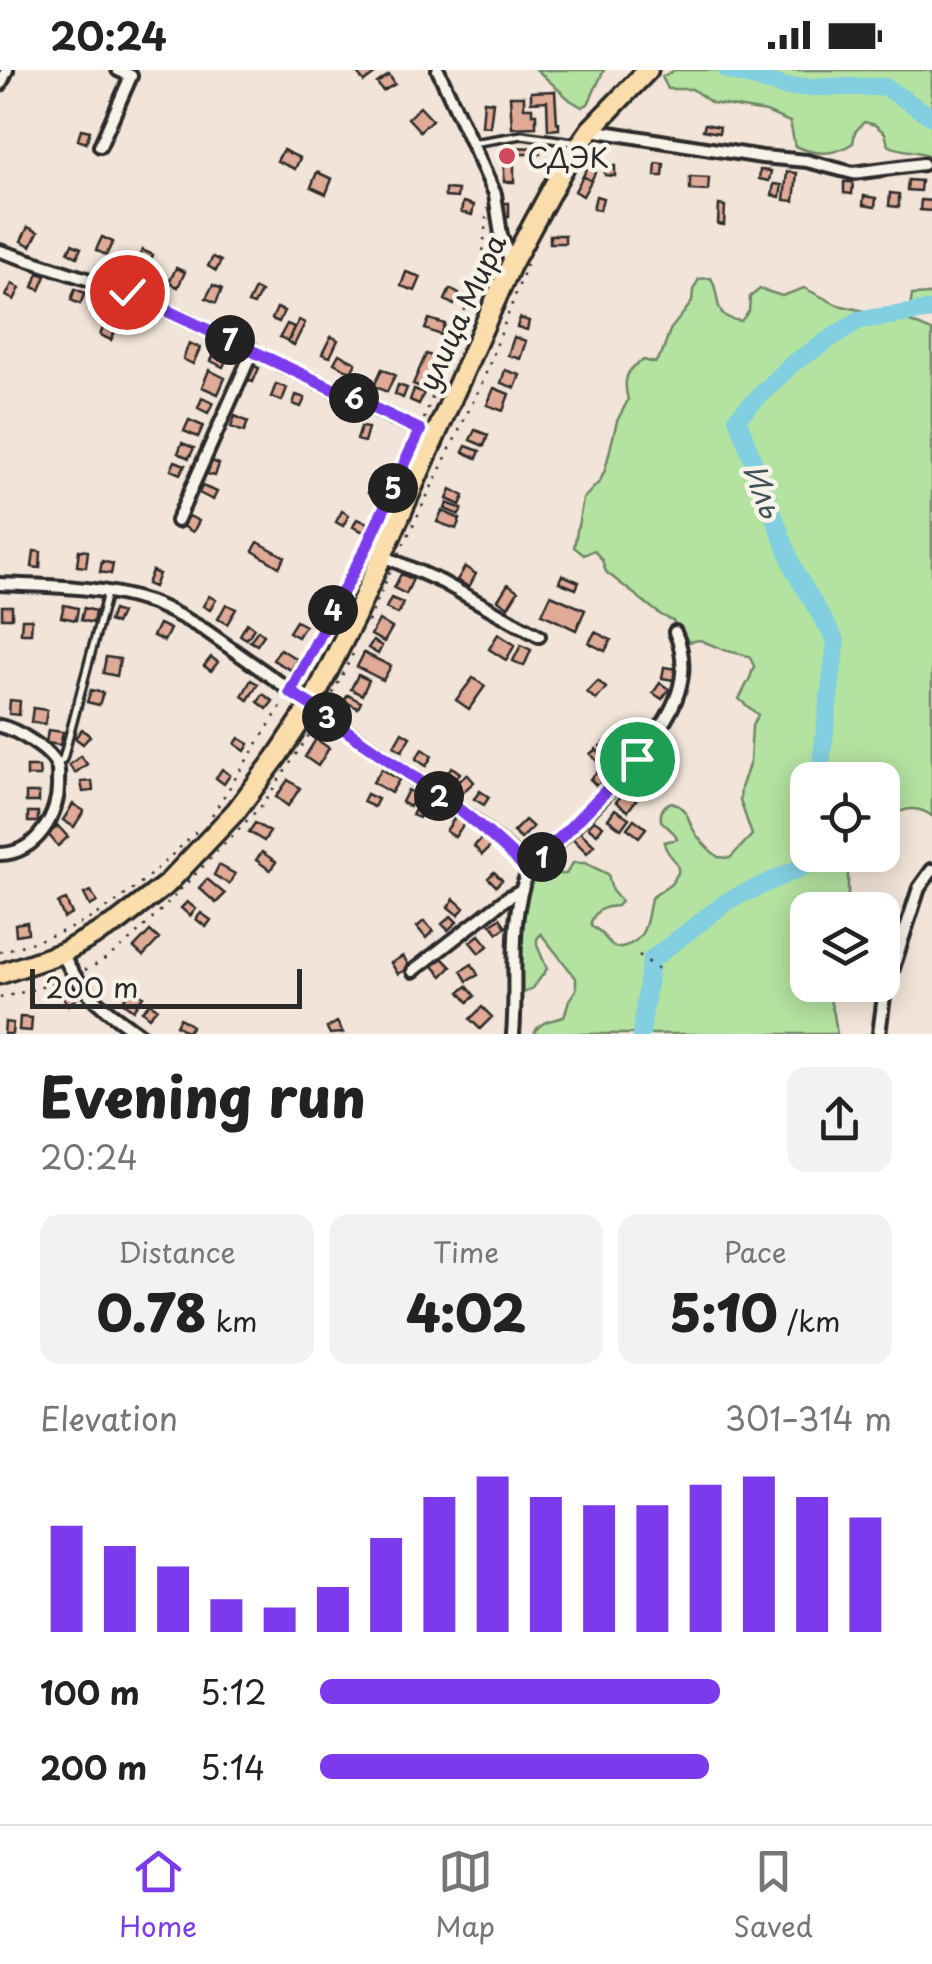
<!DOCTYPE html>
<meta charset="utf-8">
<style>
:root{--surface:#fff;--page:#f2f2f2;--text:#222;--muted:#767676;--line:#e0e0e0;--accent:#7c3aed}
body{margin:0;font-family:"Playpen Sans",sans-serif;background:var(--page);color:var(--text);height:100vh;display:flex;flex-direction:column;font-size:38px;white-space:nowrap}
*{box-sizing:border-box;margin:0}
p{font-size:32px;color:var(--muted)}
.icon{flex:none;width:55px;height:55px;fill:none;stroke:currentColor;stroke-width:2;stroke-linecap:round;stroke-linejoin:round}
.map{position:relative;height:964px;overflow:hidden}
.side{display:flex;flex-direction:column;background:var(--surface);flex:1}
.side>*{flex:none}
.fabs{position:absolute;left:790px;top:692px;display:grid;gap:20px}
.fabs a{display:grid;place-items:center;width:110px;height:110px;border-radius:20px;background:var(--surface);box-shadow:0 5px 25px #0003;font-size:50px}
.scale{position:absolute;left:30px;bottom:25px;width:272px;box-sizing:border-box;padding-left:10px;border:5px solid #2b2b2b;border-top:0;font-size:28px;line-height:35px;white-space:nowrap;color:#2b2b2b;-webkit-text-stroke:8px #f7f3e8;paint-order:stroke}
.pin{position:absolute;display:grid;place-items:center;width:85px;height:85px;color:#fff;margin:-42px;border:5px solid #fff;border-radius:50%;box-shadow:0 2px 10px #0007}
.km{position:absolute;width:50px;height:50px;margin:-25px;border-radius:50%;background:#222;color:#fff;font-size:28px;line-height:50px;text-align:center}
.round{display:grid;place-items:center;flex:none;width:105px;height:105px;border-radius:20px;background:var(--page)}
.headline{display:flex;align-items:center;justify-content:space-between;height:170px;padding:0 40px}
h1{font-size:55px;font-weight:800;line-height:75px}
.figures{display:grid;grid-template-columns:repeat(3,1fr);gap:15px;height:170px;padding:10px 40px}
.figures div{display:grid;align-content:center;border-radius:20px;background:var(--page);text-align:center}
.figures b{font-size:50px;font-weight:800}
.figures small{font-size:28px;font-weight:400}
.figures p{font-size:28px}
.chart{height:280px;padding:20px 40px}
.chart p{display:flex;justify-content:space-between}
.chart svg{width:100%;height:180px;margin-top:10px;stroke:var(--accent);stroke-width:6}
ul{padding:0 40px;list-style:none;font-size:32px}
li{display:grid;grid-template-columns:160px 120px 1fr;align-items:center;height:75px}
li i{height:25px;border-radius:12px;background:var(--accent)}
.status{display:flex;justify-content:space-between;align-items:center;height:70px;padding:0 50px;background:var(--surface);direction:ltr}
.status svg{height:28px;fill:currentColor}
.tab-bar{display:flex;justify-content:space-around;align-items:center;height:140px;border-top:2px solid var(--line);background:var(--surface);font-size:28px;color:var(--muted)}
.tab-bar a{display:grid;justify-items:center;gap:5px}
.tab-bar .on{color:var(--accent)}
.map>svg:first-child{display:block}
.green{fill:#b3e2a1;stroke:#6f8666;stroke-width:2.5}
.lines{fill:none;stroke-linecap:round;stroke-linejoin:round}
.river{stroke:#81cfe0;stroke-width:18}
.building{fill:#e0aa96;stroke:#2b2b2b;stroke-width:2.5}
.service-casing{stroke:#2b2b2b;stroke-width:12}
.minor-casing{stroke:#2b2b2b;stroke-width:18}
.trunk-casing{stroke:#2b2b2b;stroke-width:25}
.path{stroke:#2b2b2b;stroke-width:2.5;stroke-dasharray:2.5 8;stroke-linecap:butt}
.service{stroke:#f7f3e8;stroke-width:5}
.minor{stroke:#f7f3e8;stroke-width:10}
.trunk{stroke:#fbddab;stroke-width:18}
.route-casing{stroke:#fff;stroke-width:20}
.route{stroke:#7c3aed;stroke-width:12}
.poi-dot{fill:#d1495b;stroke:#f7f3e8;stroke-width:4}
.labels{text-anchor:middle;dominant-baseline:central;stroke-width:9;stroke-linejoin:round;paint-order:stroke}
.poi-label{font-size:28px;fill:#2b2b2b;stroke:#f7f3e8;text-anchor:start}
.street-label{font-size:28px;fill:#2b2b2b;stroke:#f7f3e8}
.water-label{font-size:30px;font-style:italic;fill:#405458;stroke:#f7f3e8}
</style>
<div class="status"><b>20:24</b><svg viewBox="0 0 49 12"><path d="M0 12V9h3v3zM5 12V6h3v6zM10 12V3h3v9zM15 12V0h3v12zM26 1h20v11H26zM47 4h2v5h-2z"/></svg></div>
<div class="map">
<svg width="932" height="964" viewBox="0 0 932 964">
<rect width="100%" height="100%" fill="#f2e4d8"/>
<filter id="ink" filterUnits="userSpaceOnUse"><feTurbulence type="fractalNoise" baseFrequency=".01" numOctaves="2"/><feDisplacementMap in="SourceGraphic" scale="20" xChannelSelector="R" yChannelSelector="G"/><feConvolveMatrix kernelMatrix="1 2 1 2 8 2 1 2 1" color-interpolation-filters="sRGB"/></filter>
<g filter="url(#ink)">
<path class="green" d="M537,0h67l-16,34 -6,3 -12,-7z
M675,0h257v87c-15,-8 -30,-4 -44,-12l-3,-12 -10,-8 -11,-3 -9,10 -2,11c-19,13 -37,12 -58,3l-5,-24 -24,-10 -54,-9 -20,-14h-24l-6,-12z
M711,208c11,19 -1,40 30,43l8,-10 1,-14 10,-8 22,7 22,-8 34,17 70,16 24,10v485c-18,-13 -32,-6 -49,5l-1,-41h-74v75h40v55h-40v75h21l-2,4 7,25 3,20h-303c5,-13 18,-14 30,-17l5,-17 7,-10v-12l-35,-44 -4,5v6l10,24 -14,19 -11,6 -4,-4 3,-79 14,-41 5,-4 9,8h17l7,-11h12l23,11 4,17 9,10 -4,5c-13,1 -21,3 -26,16l1,5c11,4 10,9 18,16 6,6 8,5 15,3 22,-6 22,-28 26,-48l20,-14 7,-11c2,-14 -13,-17 -14,-31l13,-3 -2,-5 -14,-13c-1,-9 1,-16 11,-19 15,7 15,14 21,27 6,11 15,20 25,28l12,1 22,-23 -12,-35 1,-12 9,-26 2,-36 6,-11 -19,-16 11,-21 4,-12 -5,-10 -25,-6 -24,-10 -11,2 -16,-21 -12,-6 -55,-43 -4,-12 -8,-10 -10,5 -10,-8 9,-48 17,-18 5,-11 12,-49 11,-21c-5,-19 -3,-31 16,-40l11,3 7,-10 8,-23 22,-28 1,-12 6,-11z
M932,224v22l-12,-2 -10,-7 2,-12z"/>
<g class="lines">
<path class="river" d="M727,0l59,17h99l47,30
M819,710l17,-139 -41,-69 -58,-154 55,-54 67,-44 73,-10
M641,964l10,-74 78,-60 80,-36 1,-9"/>
</g>
<path class="building" d="M359,0h21l-16,12 -8,-10z
M389,5l6,9 -12,7 -6,-8z
M555,21l2,32h2v6l-11,1 -1,-29 -16,1v-10z
M510,26h14v12h8v6h4v13l-24,1z
M484,31l9,1 -3,25 -8,-1z
M420,37l12,13 -12,11 -12,-13z
M705,54l15,3 -1,6 -16,-3z
M81,59l9,2 -4,12 -8,-3z
M504,77l36,1v6h-26v28h-10z
M283,80l17,8 -5,11 -18,-8z
M656,93l8,1 -1,12h-8z
M588,96l8,5 -5,10 -8,-5z
M605,96h10v10l-10,-1z
M760,100l11,1 -2,10 -10,-2z
M317,102l15,7 -6,15 -15,-7z
M787,102l10,1 -3,28 -10,-1z
M583,106l8,5 -8,15 -8,-5z
M690,107l19,1 -1,13 -18,-1z
M908,110l13,1 -1,10 -13,-1z
M844,112h9l-1,12 -8,-1z
M774,114l8,1 -2,12 -8,-2z
M445,119l13,1 -1,8 -12,-1z
M890,123l9,1v13l-10,-1z
M596,126l7,2 -3,12 -7,-1z
M864,126l12,2 -1,9 -12,-2z
M921,130l11,1v10l-12,-1z
M463,132l11,3 -2,10 -11,-3z
M503,133h6v14h-6z
M719,135l6,1 -1,19 -6,-1z
M28,157l10,5 -7,14 -10,-5z
M550,165h15v8h-15z
M102,167l11,5 -7,13 -10,-5z
M72,174l9,4 -4,9 -9,-5z
M142,180l11,5 -5,12 -11,-5z
M213,187l8,4 -5,10 -8,-5z
M176,198l9,4 -7,15 -9,-4z
M406,202l15,5 -6,14 -14,-5z
M38,203l8,3 -6,14 -7,-3z
M12,214l8,4 -6,12 -8,-4z
M213,215l9,4 -6,14 -10,-5z
M75,219l10,4 -5,11 -9,-4z
M255,219l6,3 -7,13 -6,-2z
M450,219l9,5 -5,11 -9,-5z
M96,227l9,5 -6,11 -8,-4z
M277,238l7,3 -5,11 -7,-3z
M128,239l6,3 -6,15 -6,-2z
M139,243l8,4 -4,10 -9,-4z
M520,248l9,3 -2,9 -10,-3z
M429,249l16,5 -4,11 -16,-6z
M299,250l6,3 -11,22 -6,-3z
M106,252l11,5 -6,13 -11,-5z
M287,254l7,3 -6,14 -8,-4z
M331,266l7,4 -8,17 -8,-3z
M514,267l12,4 -6,18 -12,-4z
M189,273l11,5 -7,16 -10,-5z
M216,280l12,6 -5,11 -12,-6z
M339,284l17,9 -5,9 -17,-9z
M426,284l15,5 -12,31 -16,-6z
M252,295l7,3 -6,14 -7,-3z
M382,299l13,6 -8,17 -13,-6z
M209,300l16,8 -7,16 -16,-7z
M505,300l15,5 -5,13 -14,-5z
M276,314l11,4 -5,13 -11,-4z
M398,315l9,3 -4,10 -8,-4z
M494,318l15,6 -6,17 -16,-6z
M414,319l10,4 -5,11 -9,-4z
M296,325l9,3 -4,9 -8,-3z
M202,328l11,5 -5,10 -10,-5z
M235,346l13,6 -4,10 -13,-5z
M189,350l14,6 -5,11 -14,-6z
M361,357l7,1 -4,14 -7,-2z
M475,360l13,5 -4,11 -14,-6z
M182,373l12,5 -5,10 -11,-5z
M466,376l14,5 -3,7 -14,-6z
M175,391l10,4 -5,9 -9,-4z
M212,391l7,3 -4,12 -8,-2z
M372,411l14,6 -4,12 -14,-6z
M202,416l15,6 -4,8 -14,-7z
M451,419l13,7 -4,9 -13,-6z
M447,433l15,6 -3,6 -14,-6z
M342,441l7,4 -6,11 -7,-4z
M442,441l18,8 -4,10 -19,-7z
M189,446l10,5 -6,11 -10,-6z
M357,449l11,4 -4,9 -11,-5z
M258,472l27,15 -6,10 -26,-16z
M79,480l9,1 -2,16 -9,-1z
M34,481l7,1 -1,16 -8,-1z
M102,491l11,3 -2,10 -11,-2z
M465,497l11,7 -7,13 -12,-7z
M152,501l7,3 -5,13 -7,-3z
M401,504l12,5 -7,15 -12,-6z
M562,505l17,7 -3,7 -17,-7z
M508,514l10,7 -10,16 -10,-7z
M551,525l34,15 -9,20 -34,-16z
M209,526l7,4 -6,10 -7,-4z
M391,528l12,5 -5,11 -12,-6z
M226,534l10,5 -9,15 -9,-5z
M64,535l14,3 -2,12 -15,-3z
M2,536h10v12h-10z
M84,538l11,3 -2,12 -12,-3z
M113,540l8,3 -5,11 -7,-3z
M22,549h10l-1,14h-10z
M379,550l13,8 -8,14 -13,-7z
M296,551l9,5 -7,11 -9,-5z
M247,553l7,5 -7,11 -7,-4z
M159,554l11,5 -6,12 -11,-5z
M258,560l6,5 -7,10 -7,-4z
M595,562l16,8 -6,11 -16,-8z
M498,564l17,11 -9,15 -17,-11z
M373,571l9,5 -4,8 -10,-6z
M521,575l10,5 -7,16 -11,-5z
M280,579l17,10 -6,11 -18,-10z
M364,583l27,13 -8,14 -26,-13z
M106,587l14,2 -3,17 -14,-3z
M211,587l7,5 -7,9 -7,-5z
M664,597l12,2 -2,11 -12,-2z
M358,605l11,5 -7,15 -11,-6z
M473,608l12,8 -16,23 -13,-9z
M251,610l7,4 -10,16 -6,-4z
M598,611l8,7 -10,12 -9,-8z
M660,613l9,6 -7,10 -9,-6z
M91,620l12,3 -4,12 -12,-3z
M263,624l10,7 -6,8 -9,-7z
M348,625l13,7 -3,6 -14,-7z
M10,630l10,1 -1,14 -10,-1z
M33,638l14,2 -2,14 -14,-2z
M82,659l8,7 -7,8 -8,-6z
M48,660l15,2 -3,13 -14,-2z
M402,662l8,5 -8,14 -8,-5z
M239,668l10,6 -4,7 -10,-7z
M316,669l13,9 -11,18 -13,-9z
M608,670l7,10 -8,6 -7,-10z
M659,671l12,7 -8,12 -12,-7z
M422,679l10,7 -6,10 -10,-7z
M596,679l9,10 -5,5 -10,-10z
M81,686l6,8 -12,9 -6,-8z
M649,687l9,5 -7,11 -9,-6z
M27,697h12l1,9h-13z
M452,697l8,6 -8,10 -8,-7z
M222,699l8,6 -6,9 -8,-6z
M382,699l17,11 -8,13 -18,-11z
M597,702l7,8 -7,6 -7,-7z
M467,704l7,8 -12,11 -7,-8z
M640,704l8,7 -6,7 -8,-6z
M288,710l12,8 -12,18 -12,-9z
M92,711l1,10 -10,1 -2,-10z
M626,719l12,8 -10,14 -12,-9z
M408,720l8,4 -6,13 -8,-5z
M480,721l9,6 -5,8 -10,-6z
M26,723h13v9h-13z
M367,724l11,5 -4,8 -11,-5z
M423,726l6,4 -10,18 -7,-3z
M73,734l11,7 -10,16 -11,-7z
M434,736l10,6 -6,8 -9,-6z
M615,739l14,9 -8,11 -13,-10z
M28,742h10v10h-10z
M456,746l9,6 -10,15 -9,-6z
M634,749l12,9 -7,9 -12,-9z
M525,750l8,7 -12,12 -8,-7z
M594,750l9,6 -6,8 -9,-7z
M255,753l15,9 -6,9 -15,-9z
M58,756l10,11 -10,9 -10,-12z
M578,760l16,15 -7,8 -16,-16z
M482,768l9,8 -9,9 -8,-9z
M262,782l14,10 -6,8 -14,-10z
M219,795l16,9 -6,10 -15,-9z
M494,802l8,8 -6,6 -8,-8z
M207,809l18,15 -9,9 -17,-15z
M91,821l6,11 -7,4 -6,-12z
M454,829l10,9 -6,7 -10,-8z
M66,830l6,14 -8,4 -6,-15z
M187,832l9,7 -6,7 -9,-8z
M201,843l10,7 -5,7 -10,-8z
M451,846l6,6 -9,8 -6,-6z
M500,848l6,9 -8,6 -7,-9z
M424,851l9,10 -7,7 -9,-11z
M27,852l1,11 -12,2 -1,-11z
M150,861l9,8 -16,17 -9,-8z
M479,865l9,11 -9,7 -9,-11z
M403,886l7,11 -12,7 -7,-11z
M442,888l9,9 -9,9 -9,-10z
M472,894l6,11 -11,6 -6,-10z
M69,912l11,14 -12,9 -10,-14z
M467,916l8,10 -7,6 -8,-10z
M132,918l11,8 -10,14 -11,-8z
M150,933l7,5 -8,9 -7,-6z
M482,937l10,10 -12,12 -10,-10z
M20,947l12,1 -1,13 -12,-1z
M180,948l12,8 -5,6 -11,-7z
M5,952l8,1 -1,11h-8z
M337,952l6,11 -13,1 -3,-6z"/>
<g class="lines">
<defs>
<path id="service" d="M472,73l50,-8 51,7
M59,693l4,-4 44,-166"/>
<path id="minor" d="M438,0l57,124 6,41 10,29
M0,15l7,-15
M591,60l171,27 45,4 46,12 70,-9
M100,76l31,-70 -13,-6
M0,181l127,41 307,145
M177,451l76,-171
M381,485l61,27 97,54
M0,514c49,2 102,2 149,18 20,7 38,18 56,28l269,190 35,30 19,21
M0,656c15,3 51,24 57,40 2,5 1,10 1,16 2,32 -22,72 -58,72
M62,883c20,42 41,55 77,81
M413,901l94,-73 13,-7
M513,964c5,-53 -6,-112 15,-163 44,-44 131,-120 150,-178 7,-22 6,-41 -3,-61
M879,964l5,-38 35,-108 13,-18"/>
<path id="trunk" d="M0,904l62,-21 56,-31 49,-38 69,-73 40,-53 35,-53 44,-88 156,-352 52,-96 27,-39 58,-60"/>
</defs>
<use href="#service" class="service-casing"/>
<use href="#minor" class="minor-casing"/>
<use href="#trunk" class="trunk-casing"/>
<path class="path" d="M424,349l52,-139 7,-28 4,-44
M399,484l84,-173 44,-117
M368,552l23,-52
M294,614l73,-137 48,-107
M328,633l26,-51
M212,745l73,-115
M180,820l83,-86 54,-81
M0,882c34,-10 71,-21 101,-40 35,-22 66,-52 95,-80
M639,885l22,16
M85,900c34,-15 64,-48 90,-74
M0,928l39,-10 24,-10"/>
<use href="#service" class="service"/>
<use href="#minor" class="minor"/>
<use href="#trunk" class="trunk"/>
</g>
</g>
<g class="lines" filter="url(#ink)">
<defs>
<path id="route" d="M127,222l293,138 -53,116 -77,146 21,13c72,55 155,99 217,166l109,-112"/>
</defs>
<use href="#route" class="route-casing"/>
<use href="#route" class="route"/>
</g>
<circle class="poi-dot" cx="507" cy="86" r="10"/>
<g class="labels">
<g class="poi-label">
<text x="527" y="86">СДЭК</text>
</g>
<g class="street-label">
<text transform="translate(461 242) rotate(-65)">улица Мира</text>
</g>
<g class="water-label">
<text transform="translate(764 420) rotate(69)">Иль</text>
</g>
</g>
</svg>
<div class="fabs">
<a><svg class="icon" aria-label="locate" viewBox="0 0 24 24"><circle cx="12" cy="12" r="6"/><path d="M12 2v4M12 18v4M2 12h4M18 12h4"/></svg></a>
<a><svg class="icon" aria-label="layers" viewBox="0 0 24 24"><path d="M12 4l9 5-9 5-9-5zM3 14l9 5 9-5"/></svg></a>
</div>
<div class="scale">200 m</div>
<div class="pin" style="left:637px;top:689px;background:#1e9e55"><svg class="icon" aria-label="arrive" viewBox="0 0 24 24"><path d="M6 21V4h12l-3 4 3 4H6"/></svg></div>
<div class="pin" style="left:127px;top:222px;background:#d93025"><svg class="icon" aria-label="check" viewBox="0 0 24 24"><path d="M5 12l5 5 9-10"/></svg></div>
<b class="km" style="left:542px;top:787px">1</b>
<b class="km" style="left:439px;top:726px">2</b>
<b class="km" style="left:327px;top:647px">3</b>
<b class="km" style="left:333px;top:540px">4</b>
<b class="km" style="left:393px;top:418px">5</b>
<b class="km" style="left:354px;top:328px">6</b>
<b class="km" style="left:230px;top:270px">7</b>
</div>
<section class="side">
<div class="headline"><div><h1>Evening run</h1><p>20:24</p></div><a class="round"><svg class="icon" aria-label="share" viewBox="0 0 24 24"><path d="M12 15V3M7 8l5-5 5 5M5 13v7h14v-7"/></svg></a></div>
<div class="figures">
<div><p>Distance</p><b>0.78<small> km</small></b></div>
<div><p>Time</p><b>4:02</b></div>
<div><p>Pace</p><b>5:10<small> /km</small></b></div>
</div>
<div class="chart"><p><span>Elevation</span>301–314 m</p>
<svg viewBox="0 0 160 44" preserveAspectRatio="none"><path d="M5 44V18M15 44V23M25 44V28M35 44V36M45 44V38M55 44V33M65 44V21M75 44V11M85 44V6M95 44V11M105 44V13M115 44V13M125 44V8M135 44V6M145 44V11M155 44V16"/></svg>
</div>
<ul>
<li><b>100 m</b>5:12<i style="width:70%"></i></li>
<li><b>200 m</b>5:14<i style="width:68%"></i></li>
</ul>
</section>
<nav class="tab-bar">
<a class="on"><svg class="icon" aria-label="home" viewBox="0 0 24 24"><path d="M3 11l9-7 9 7M6 9v11h12V9"/></svg>Home</a>
<a><svg class="icon" aria-label="map" viewBox="0 0 24 24"><path d="M3 6l6-2 6 2 6-2v14l-6 2-6-2-6 2zM9 4v14M15 6v14"/></svg>Map</a>
<a><svg class="icon" aria-label="saved" viewBox="0 0 24 24"><path d="M7 4h10v16l-5-4-5 4z"/></svg>Saved</a>
</nav>
